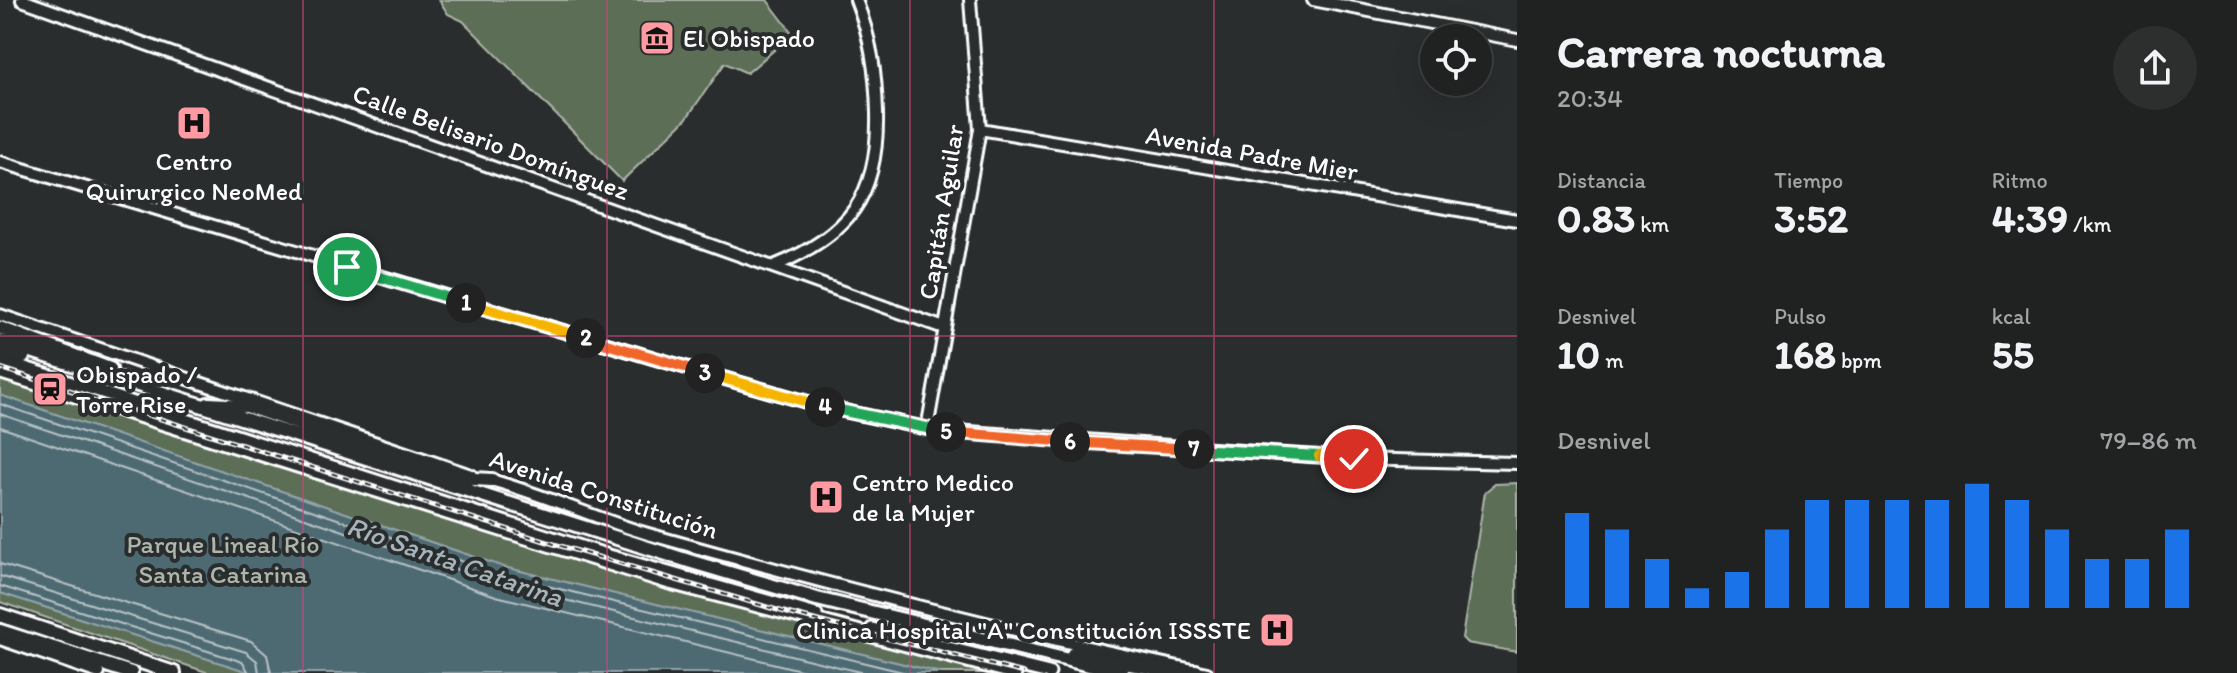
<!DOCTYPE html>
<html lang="es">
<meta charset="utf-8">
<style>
:root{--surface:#202222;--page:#2d2f2f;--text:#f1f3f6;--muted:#a2a4a5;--line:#3d3f40;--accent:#1a73e8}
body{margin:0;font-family:Itim,sans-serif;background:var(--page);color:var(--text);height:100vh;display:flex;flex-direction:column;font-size:30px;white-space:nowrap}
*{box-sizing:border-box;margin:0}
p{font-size:26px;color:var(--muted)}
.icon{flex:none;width:44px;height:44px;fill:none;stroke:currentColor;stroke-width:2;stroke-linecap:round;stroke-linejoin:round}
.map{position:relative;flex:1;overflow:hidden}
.sheet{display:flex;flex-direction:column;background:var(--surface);width:720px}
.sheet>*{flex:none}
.tools{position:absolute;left:1420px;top:24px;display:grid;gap:16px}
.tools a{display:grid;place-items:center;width:72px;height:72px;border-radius:50%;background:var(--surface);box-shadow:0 8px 32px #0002,0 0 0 2px var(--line);font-size:40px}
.pin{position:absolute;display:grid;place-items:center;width:68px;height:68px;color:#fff;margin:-34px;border:4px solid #fff;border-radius:50%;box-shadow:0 2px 8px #0007}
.km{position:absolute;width:40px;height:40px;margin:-20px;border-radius:50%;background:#222;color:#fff;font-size:22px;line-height:40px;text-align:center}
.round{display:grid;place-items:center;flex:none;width:84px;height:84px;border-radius:42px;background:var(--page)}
.headline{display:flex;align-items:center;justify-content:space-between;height:136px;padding:0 40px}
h1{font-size:44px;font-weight:700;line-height:60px}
.figures{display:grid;grid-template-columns:repeat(3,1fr);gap:12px;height:136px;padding:8px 40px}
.figures div{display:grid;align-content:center}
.figures b{font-size:40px;font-weight:700}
.figures small{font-size:22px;font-weight:400}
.figures p{font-size:22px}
.chart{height:224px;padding:16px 40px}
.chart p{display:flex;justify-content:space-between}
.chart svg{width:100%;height:144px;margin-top:8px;stroke:var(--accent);stroke-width:6}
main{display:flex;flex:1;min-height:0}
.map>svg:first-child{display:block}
.green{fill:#5d6e57;stroke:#aeb6ab;stroke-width:2}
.water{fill:#4e6a73;stroke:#95a6ab;stroke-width:2}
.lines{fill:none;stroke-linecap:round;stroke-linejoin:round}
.shore{stroke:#b8c3c7;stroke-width:2}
.secondary-casing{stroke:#fff;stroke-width:16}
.primary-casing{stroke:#fff;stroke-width:17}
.highway-casing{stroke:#fff;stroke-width:18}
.secondary{stroke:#2a2d2e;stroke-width:10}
.primary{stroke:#2a2d2e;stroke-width:11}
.highway{stroke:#2a2d2e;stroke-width:12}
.rail-casing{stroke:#fff;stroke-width:5}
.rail{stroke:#2a2d2e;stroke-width:2;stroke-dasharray:6;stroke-linecap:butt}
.split-1-casing{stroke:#fff;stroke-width:16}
.split-2-casing{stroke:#fff;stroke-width:16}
.split-3-casing{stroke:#fff;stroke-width:16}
.split-4-casing{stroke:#fff;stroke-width:16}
.split-5-casing{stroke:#fff;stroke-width:16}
.split-6-casing{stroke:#fff;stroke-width:16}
.split-7-casing{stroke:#fff;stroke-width:16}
.split-8-casing{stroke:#fff;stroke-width:16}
.split-9-casing{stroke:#fff;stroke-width:16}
.split-1{stroke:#22a559;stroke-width:10}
.split-2{stroke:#f5b400;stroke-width:10}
.split-3{stroke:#f0652b;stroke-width:10}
.split-4{stroke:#f5b400;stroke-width:10}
.split-5{stroke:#22a559;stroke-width:10}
.split-6{stroke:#f0652b;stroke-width:10}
.split-7{stroke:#f0652b;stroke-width:10}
.split-8{stroke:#22a559;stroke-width:10}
.split-9{stroke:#f5b400;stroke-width:10}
.grid{fill:none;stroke:#ce467c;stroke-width:2;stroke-opacity:0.55}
.labels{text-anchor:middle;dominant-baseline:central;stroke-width:8;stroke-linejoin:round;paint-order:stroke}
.poi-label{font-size:26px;fill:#fff;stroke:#2a2d2e;text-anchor:start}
.street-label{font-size:26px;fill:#fff;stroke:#2a2d2e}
.park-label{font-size:26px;fill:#aeb6ab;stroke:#2a2d2e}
.water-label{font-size:28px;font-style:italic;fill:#a6b4b9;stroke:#2a2d2e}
</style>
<main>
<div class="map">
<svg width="1517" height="673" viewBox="0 0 1517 673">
<rect width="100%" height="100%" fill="#2a2d2e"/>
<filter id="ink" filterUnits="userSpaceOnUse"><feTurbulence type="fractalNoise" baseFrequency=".0125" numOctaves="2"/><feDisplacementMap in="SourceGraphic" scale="16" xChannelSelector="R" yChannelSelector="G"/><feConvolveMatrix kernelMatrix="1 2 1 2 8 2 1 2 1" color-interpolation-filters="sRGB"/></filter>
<g filter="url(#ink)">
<path class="green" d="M439,0h328l26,34 -46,39 -22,-10 -39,56 -64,62 -159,-160 -15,-7z
M0,377l1006,296h-797l-209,-71z
M1517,483v169l-50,-9 -5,-5 23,-146 10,-8z"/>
<path class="water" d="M0,395l504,172 437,106h-689l-252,-80z"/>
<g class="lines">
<path class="shore" d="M0,404l502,171 405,98
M0,414l499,170 365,89
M0,427l496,169 317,77
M0,564l251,77 16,14 4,18
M0,576l246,76 11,9 2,12
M0,586l243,76 6,11"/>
<defs>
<path id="secondary" d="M22,0l922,328
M1313,0l204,40
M980,129l537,91
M0,162l663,199 158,45 106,23 427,30 163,4
M774,266c75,-31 105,-70 103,-153 -1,-41 -6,-75 -21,-113
M0,315l471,160
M927,429l53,-300 -10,-129
M487,479c54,14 107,39 161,55 185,52 371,100 559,139
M0,639l99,34"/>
<path id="primary" d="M0,360l609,196 207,59
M872,629l177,44"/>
<path id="highway" d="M0,328l110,41
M0,341l692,221 125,37 305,74
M0,350l23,7
M0,372l668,210 347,91
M208,404l39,2 210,72 35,2
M0,615l174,58
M0,631l131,42
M1073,654l103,18 20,-1"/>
</defs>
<use href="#secondary" class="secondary-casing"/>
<use href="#primary" class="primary-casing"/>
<use href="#highway" class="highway-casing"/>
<use href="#secondary" class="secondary"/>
<use href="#primary" class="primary"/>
<use href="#highway" class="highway"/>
<defs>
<path id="rail" d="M0,368l554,176 237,70 233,59"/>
</defs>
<use href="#rail" class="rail-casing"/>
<use href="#rail" class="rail"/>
</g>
</g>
<g class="lines" filter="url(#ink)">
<defs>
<path id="split-1" d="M347,267l119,36"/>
<path id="split-2" d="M466,303l120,35"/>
<path id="split-3" d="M586,338l119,35"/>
<path id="split-4" d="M705,373l120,34"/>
<path id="split-5" d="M825,407l121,25"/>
<path id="split-6" d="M946,432l124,10"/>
<path id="split-7" d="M1070,442l124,7"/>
<path id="split-8" d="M1194,449l125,7"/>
<path id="split-9" d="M1319,456l35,3"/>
</defs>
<use href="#split-1" class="split-1-casing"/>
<use href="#split-2" class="split-2-casing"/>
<use href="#split-3" class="split-3-casing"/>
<use href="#split-4" class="split-4-casing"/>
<use href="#split-5" class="split-5-casing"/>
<use href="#split-6" class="split-6-casing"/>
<use href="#split-7" class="split-7-casing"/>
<use href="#split-8" class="split-8-casing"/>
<use href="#split-9" class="split-9-casing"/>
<use href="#split-1" class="split-1"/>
<use href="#split-2" class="split-2"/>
<use href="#split-3" class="split-3"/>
<use href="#split-4" class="split-4"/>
<use href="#split-5" class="split-5"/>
<use href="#split-6" class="split-6"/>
<use href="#split-7" class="split-7"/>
<use href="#split-8" class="split-8"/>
<use href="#split-9" class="split-9"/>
</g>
<path class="grid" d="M303,0v673M607,0v673M910,0v673M1214,0v673M0,336h1517"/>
<defs>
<symbol id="museum-square" viewBox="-11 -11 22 22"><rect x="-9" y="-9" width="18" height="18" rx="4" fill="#ff9aa2" stroke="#2a2d2e"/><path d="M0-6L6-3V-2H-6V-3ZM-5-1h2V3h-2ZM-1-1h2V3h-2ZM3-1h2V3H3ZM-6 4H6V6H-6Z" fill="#111"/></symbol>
<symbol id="hospital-square" viewBox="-11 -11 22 22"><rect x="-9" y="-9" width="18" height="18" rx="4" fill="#ff9aa2" stroke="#2a2d2e"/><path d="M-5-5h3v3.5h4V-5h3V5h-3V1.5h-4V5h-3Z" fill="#111"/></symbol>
<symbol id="station-square" viewBox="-11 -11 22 22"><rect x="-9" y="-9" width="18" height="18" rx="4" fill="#ff9aa2" stroke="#2a2d2e"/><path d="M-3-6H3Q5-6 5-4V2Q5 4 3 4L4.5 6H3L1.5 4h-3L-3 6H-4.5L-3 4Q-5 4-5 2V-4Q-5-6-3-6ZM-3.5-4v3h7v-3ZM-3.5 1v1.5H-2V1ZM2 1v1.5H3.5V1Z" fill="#111"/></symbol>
</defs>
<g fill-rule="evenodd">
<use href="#museum-square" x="637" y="18" width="40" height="40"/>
<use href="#hospital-square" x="174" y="103" width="40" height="40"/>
<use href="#station-square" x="30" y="369" width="40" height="40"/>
<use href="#hospital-square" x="806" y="477" width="40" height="40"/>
<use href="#hospital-square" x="1257" y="610" width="40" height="40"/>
</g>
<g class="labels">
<g class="poi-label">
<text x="683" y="38">El Obispado</text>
<text x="194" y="161" text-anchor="middle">Centro<tspan x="194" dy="30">Quirurgico NeoMed</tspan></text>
<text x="76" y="374">Obispado /<tspan x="76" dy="30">Torre Rise</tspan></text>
<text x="852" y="482">Centro Medico<tspan x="852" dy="30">de la Mujer</tspan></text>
<text x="1251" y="630" text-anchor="end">Clinica Hospital "A" Constitución ISSSTE</text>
</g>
<g class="street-label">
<text transform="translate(491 142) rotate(20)">Calle Belisario Domínguez</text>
<text transform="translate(1252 153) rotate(10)">Avenida Padre Mier</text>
<text transform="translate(941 212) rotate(-81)">Capitán Aguilar</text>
<text transform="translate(604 494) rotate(18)">Avenida Constitución</text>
</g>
<g class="park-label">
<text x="223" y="544">Parque Lineal Río<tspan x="223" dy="30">Santa Catarina</tspan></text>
</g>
<g class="water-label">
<text transform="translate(455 561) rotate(19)">Río Santa Catarina</text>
</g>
</g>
</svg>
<div class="tools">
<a><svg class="icon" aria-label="locate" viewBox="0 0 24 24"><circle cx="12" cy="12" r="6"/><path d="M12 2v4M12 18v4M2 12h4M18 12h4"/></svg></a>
</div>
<div class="pin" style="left:347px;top:267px;background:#1e9e55"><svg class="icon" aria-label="arrive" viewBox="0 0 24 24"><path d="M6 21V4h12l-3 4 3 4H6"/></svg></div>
<div class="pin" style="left:1354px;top:459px;background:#d93025"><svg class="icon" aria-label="check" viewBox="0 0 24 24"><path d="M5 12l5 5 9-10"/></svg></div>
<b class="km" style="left:466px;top:303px">1</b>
<b class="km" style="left:586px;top:338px">2</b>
<b class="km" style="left:705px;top:373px">3</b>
<b class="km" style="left:825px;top:407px">4</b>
<b class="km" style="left:946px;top:432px">5</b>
<b class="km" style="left:1070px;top:442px">6</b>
<b class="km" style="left:1194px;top:449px">7</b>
</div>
<section class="sheet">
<div class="headline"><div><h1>Carrera nocturna</h1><p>20:34</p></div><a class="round"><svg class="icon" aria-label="share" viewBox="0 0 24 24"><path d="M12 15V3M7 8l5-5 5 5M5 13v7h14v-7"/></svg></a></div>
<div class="figures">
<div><p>Distancia</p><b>0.83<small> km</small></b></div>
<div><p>Tiempo</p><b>3:52</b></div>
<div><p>Ritmo</p><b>4:39<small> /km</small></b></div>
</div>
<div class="figures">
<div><p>Desnivel</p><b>10<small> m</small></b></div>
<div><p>Pulso</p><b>168<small> bpm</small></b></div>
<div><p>kcal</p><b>55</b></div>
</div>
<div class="chart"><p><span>Desnivel</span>79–86 m</p>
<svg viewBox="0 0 160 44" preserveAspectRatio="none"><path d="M5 44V15M15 44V20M25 44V29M35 44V38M45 44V33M55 44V20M65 44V11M75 44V11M85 44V11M95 44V11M105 44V6M115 44V11M125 44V20M135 44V29M145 44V29M155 44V20"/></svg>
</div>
</section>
</main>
